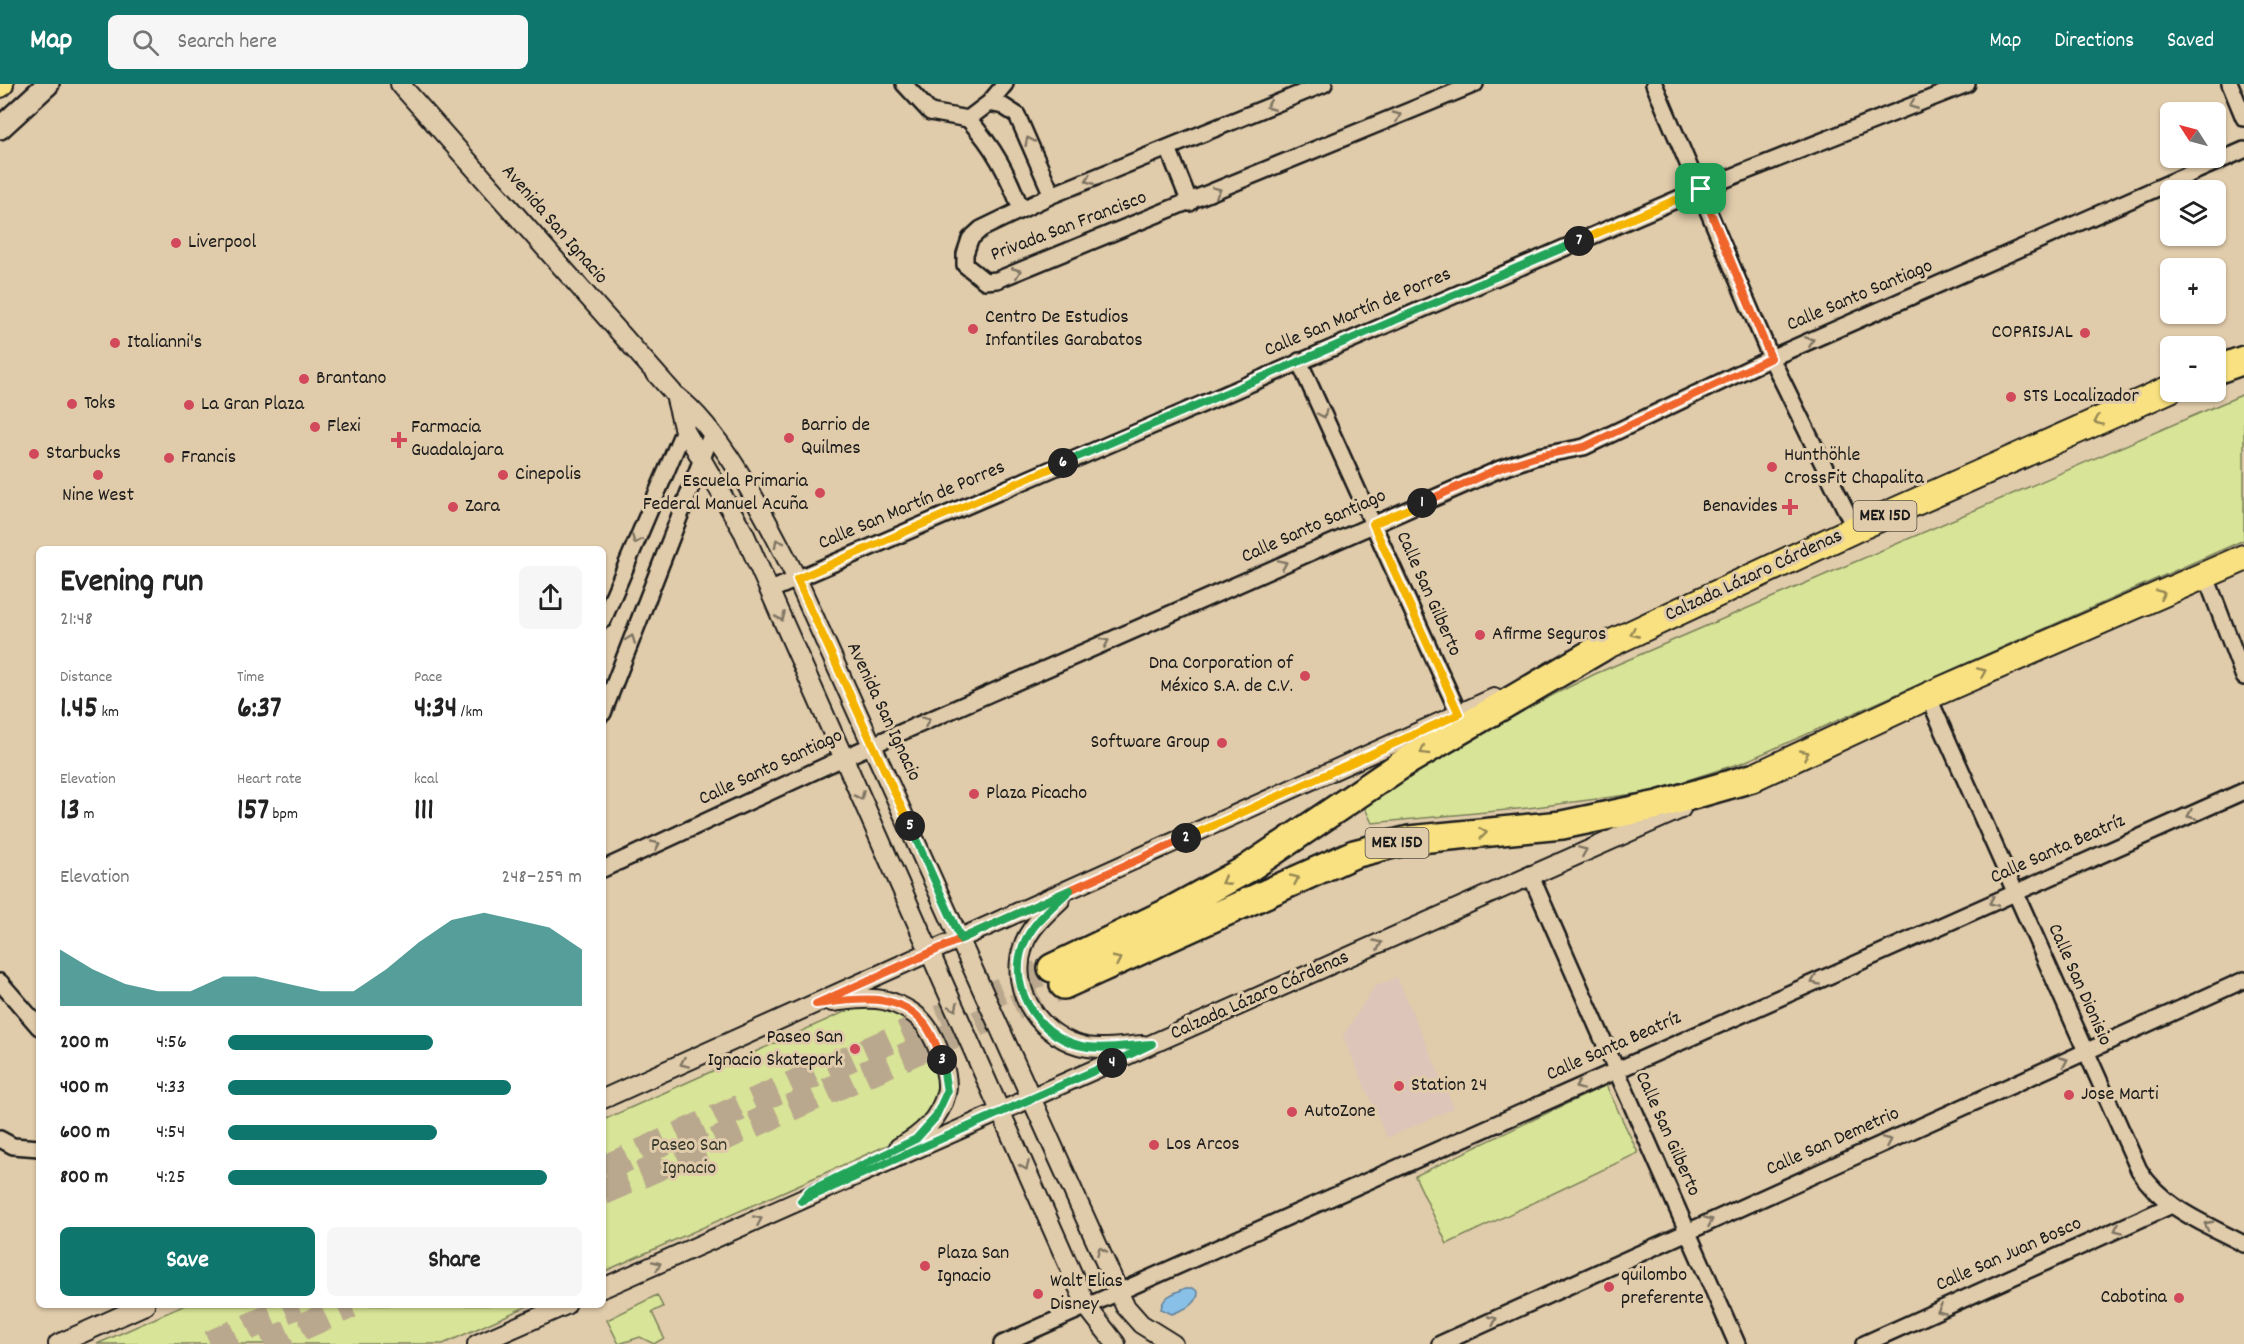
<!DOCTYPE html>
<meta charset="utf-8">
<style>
:root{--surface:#fff;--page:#f6f6f6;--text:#222;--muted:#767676;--accent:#0f766e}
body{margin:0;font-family:Dekko,sans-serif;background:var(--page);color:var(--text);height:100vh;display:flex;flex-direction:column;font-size:22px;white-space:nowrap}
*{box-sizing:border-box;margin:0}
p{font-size:20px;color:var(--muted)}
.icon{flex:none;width:33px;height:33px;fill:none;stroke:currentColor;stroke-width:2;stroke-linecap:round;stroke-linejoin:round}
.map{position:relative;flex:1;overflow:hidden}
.panel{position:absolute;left:36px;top:462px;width:570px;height:762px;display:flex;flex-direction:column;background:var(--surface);border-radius:9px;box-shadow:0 2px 4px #0004}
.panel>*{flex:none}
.needle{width:39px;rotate:306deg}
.tools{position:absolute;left:2160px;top:18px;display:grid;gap:12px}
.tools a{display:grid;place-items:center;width:66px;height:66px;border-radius:9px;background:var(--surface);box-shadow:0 2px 4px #0004;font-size:30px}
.pin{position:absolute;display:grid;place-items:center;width:51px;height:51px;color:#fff;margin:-26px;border-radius:12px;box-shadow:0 3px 9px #0006}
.km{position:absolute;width:30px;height:30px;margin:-15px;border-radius:50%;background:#222;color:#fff;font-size:16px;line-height:30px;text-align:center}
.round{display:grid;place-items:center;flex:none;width:63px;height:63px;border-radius:9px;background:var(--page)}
.head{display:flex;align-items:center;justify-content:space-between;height:102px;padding:0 24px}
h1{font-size:33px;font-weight:700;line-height:45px}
.stats{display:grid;grid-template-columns:repeat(3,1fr);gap:9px;height:102px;padding:6px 24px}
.stats div{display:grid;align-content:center}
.stats b{font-size:30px;font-weight:700}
.stats small{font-size:16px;font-weight:400}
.stats p{font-size:16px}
.chart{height:168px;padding:12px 24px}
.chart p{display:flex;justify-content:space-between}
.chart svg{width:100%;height:108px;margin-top:6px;fill:var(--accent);opacity:.7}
.action{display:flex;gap:12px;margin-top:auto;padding:12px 24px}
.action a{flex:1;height:69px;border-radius:9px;background:var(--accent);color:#fff;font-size:24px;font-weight:700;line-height:69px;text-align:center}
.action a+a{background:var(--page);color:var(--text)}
ul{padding:0 24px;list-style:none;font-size:20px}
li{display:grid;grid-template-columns:96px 72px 1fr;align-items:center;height:45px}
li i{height:15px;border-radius:8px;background:var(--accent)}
header{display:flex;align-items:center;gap:36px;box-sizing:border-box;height:84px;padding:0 30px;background:var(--accent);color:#fff}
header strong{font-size:28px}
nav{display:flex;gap:33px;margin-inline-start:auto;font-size:21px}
.search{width:420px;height:54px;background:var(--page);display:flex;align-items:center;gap:15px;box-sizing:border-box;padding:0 21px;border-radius:9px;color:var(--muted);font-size:22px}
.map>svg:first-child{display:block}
.built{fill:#dec5ba}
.green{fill:#d8e497;stroke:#7a805a;stroke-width:1.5}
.water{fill:#89c0e7;stroke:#5d7e96;stroke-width:1.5}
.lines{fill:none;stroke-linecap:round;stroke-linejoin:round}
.motorway-tunnel{stroke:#b9a88e;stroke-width:27;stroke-dasharray:27 14;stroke-linecap:butt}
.minor-casing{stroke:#1c1c1c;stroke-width:20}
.tertiary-casing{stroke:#1c1c1c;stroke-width:22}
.secondary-casing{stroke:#1c1c1c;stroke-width:26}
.primary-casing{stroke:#1c1c1c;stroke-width:28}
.trunk-casing{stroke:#1c1c1c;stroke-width:30}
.motorway-casing{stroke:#1c1c1c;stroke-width:32}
.minor{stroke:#e0cbaa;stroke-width:15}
.tertiary{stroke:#e0cbaa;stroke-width:18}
.secondary{stroke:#e0cbaa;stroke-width:21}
.primary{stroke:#f9e181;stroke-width:24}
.trunk{stroke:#f9e181;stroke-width:26}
.motorway{stroke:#f9e181;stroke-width:27}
.oneway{stroke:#7e7463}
.oneway2{stroke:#968854}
.split-1-casing{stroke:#fff;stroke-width:12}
.split-2-casing{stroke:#fff;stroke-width:12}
.split-3-casing{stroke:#fff;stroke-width:12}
.split-4-casing{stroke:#fff;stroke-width:12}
.split-5-casing{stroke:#fff;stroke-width:12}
.split-6-casing{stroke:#fff;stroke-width:12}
.split-7-casing{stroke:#fff;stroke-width:12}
.split-8-casing{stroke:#fff;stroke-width:12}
.split-1{stroke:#f0652b;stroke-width:8}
.split-2{stroke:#f5b400;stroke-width:8}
.split-3{stroke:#f0652b;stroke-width:8}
.split-4{stroke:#22a559;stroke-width:8}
.split-5{stroke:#22a559;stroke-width:8}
.split-6{stroke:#f5b400;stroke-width:8}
.split-7{stroke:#22a559;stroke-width:8}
.split-8{stroke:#f5b400;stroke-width:8}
.poi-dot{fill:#d1495b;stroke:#e0cbaa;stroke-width:2}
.labels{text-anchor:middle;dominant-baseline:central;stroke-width:6;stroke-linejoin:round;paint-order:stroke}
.shield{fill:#e0cbaa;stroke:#575047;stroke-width:1.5}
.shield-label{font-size:18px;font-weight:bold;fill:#1c1c1c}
.street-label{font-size:20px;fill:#1c1c1c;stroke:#e0cbaa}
.poi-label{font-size:20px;fill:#1c1c1c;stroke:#e0cbaa;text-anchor:start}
.park-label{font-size:20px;fill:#383a2e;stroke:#e0cbaa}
</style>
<header>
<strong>Map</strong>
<div class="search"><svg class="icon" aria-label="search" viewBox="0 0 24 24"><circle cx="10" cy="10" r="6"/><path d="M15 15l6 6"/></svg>Search here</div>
<nav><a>Map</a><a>Directions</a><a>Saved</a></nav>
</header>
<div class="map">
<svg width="2244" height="1260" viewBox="0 0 2244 1260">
<rect width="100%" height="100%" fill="#e0cbaa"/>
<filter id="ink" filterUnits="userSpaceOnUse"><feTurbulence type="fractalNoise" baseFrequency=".0167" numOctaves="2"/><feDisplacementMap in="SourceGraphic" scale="12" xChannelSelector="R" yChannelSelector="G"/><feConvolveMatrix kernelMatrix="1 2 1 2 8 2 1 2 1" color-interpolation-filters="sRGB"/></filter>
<g filter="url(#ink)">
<path class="built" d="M1397,893l57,131 -67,30 -44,-102 31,-49z"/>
<path class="green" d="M2244,310v146l-500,222 -94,30 -122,16 -156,15 -8,-17 137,-85 94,-47z
M877,920c7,2 16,3 22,7 27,15 50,63 38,93 -7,16 -23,26 -36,35l-298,133v-152l248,-111z
M1606,1001l32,68 -191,91 -32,-68z
M657,1211l6,12 -11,5 12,26 -10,6 -14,-7 -21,7 -12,-24z
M185,1221h345l-87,39h-346z"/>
<path class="water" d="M1186,1204h7l5,4c0,14 -15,17 -26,22l-11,-5c2,-14 14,-16 25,-21z"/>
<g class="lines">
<path class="motorway-tunnel" d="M603,1085l449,-201
M603,1108l461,-207
M210,1260l88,-39
M264,1260l87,-39"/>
<defs>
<path id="minor" d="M904,0l26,28 38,7 21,-16 16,-19
M1324,0l-272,111 -71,34 -11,10 -5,15v11l20,16 12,-1 478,-196
M1654,0l117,274 84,171
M2230,0l14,34
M989,19l14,3 14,9 35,80
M968,35c27,29 39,54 53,90
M1168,64l22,55
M1299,277l160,353
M2205,490l39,103
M769,507l932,-402 266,-105
M603,536l85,-200
M1928,612l211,474c23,38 67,54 105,74
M603,629l109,-280
M603,785l240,-111 657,-289 37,-13 47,-9 187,-89 473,-208
M1530,790l207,470
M0,898l39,45
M0,1055l13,7 26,2
M1002,1260l1242,-553
M1440,1260l804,-364
M1864,1260l308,-139"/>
<path id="tertiary" d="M400,0l275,311c50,38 93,128 122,184l328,727 16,18 32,20
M675,311l8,32 61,106 343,774 29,37
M1060,816c-14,13 -32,29 -37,47 -15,45 19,92 64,100 17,3 38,-1 56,-2
M832,918c20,-2 44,-7 64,2 7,3 18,9 23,14 15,13 32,57 27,76 -7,25 -25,42 -47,53
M603,1015l891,-401
M603,1204l1078,-479
M58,1260l87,-39
M477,1260l89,-39"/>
<path id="secondary" d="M0,44l48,-44"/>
<path id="primary" d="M0,1l1,-1"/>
<path id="trunk" d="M1601,564l254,-119 315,-140
M1752,694l176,-82 316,-138"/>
<path id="motorway" d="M2216,286l28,-10
M1052,884l111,-53 84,-46 157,-106 197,-115
M1064,901l290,-131 55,-14 153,-15 96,-20 94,-27"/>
</defs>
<use href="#minor" class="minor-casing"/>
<use href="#tertiary" class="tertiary-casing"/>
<use href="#secondary" class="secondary-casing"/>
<use href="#primary" class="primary-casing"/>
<use href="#trunk" class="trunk-casing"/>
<use href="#motorway" class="motorway-casing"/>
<use href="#minor" class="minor"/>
<use href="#tertiary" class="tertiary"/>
<use href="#secondary" class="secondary"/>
<use href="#primary" class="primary"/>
<use href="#trunk" class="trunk"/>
<use href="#motorway" class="motorway"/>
</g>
<defs><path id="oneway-chevron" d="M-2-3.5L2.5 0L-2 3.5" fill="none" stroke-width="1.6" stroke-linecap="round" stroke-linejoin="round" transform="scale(1.5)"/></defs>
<g class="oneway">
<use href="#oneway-chevron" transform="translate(1913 21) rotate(158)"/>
<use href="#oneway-chevron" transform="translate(1270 22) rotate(158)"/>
<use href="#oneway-chevron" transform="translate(1397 32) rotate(-23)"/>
<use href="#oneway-chevron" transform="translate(1029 57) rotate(-115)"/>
<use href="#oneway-chevron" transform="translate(1089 96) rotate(158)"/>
<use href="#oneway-chevron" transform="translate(1217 107) rotate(-23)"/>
<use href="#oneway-chevron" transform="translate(1017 188) rotate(-22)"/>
<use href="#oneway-chevron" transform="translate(1810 257) rotate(-23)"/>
<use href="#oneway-chevron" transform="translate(1323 330) rotate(65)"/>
<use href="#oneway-chevron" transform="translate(636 456) rotate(112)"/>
<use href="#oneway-chevron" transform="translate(778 459) rotate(-118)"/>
<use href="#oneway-chevron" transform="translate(1283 480) rotate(-24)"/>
<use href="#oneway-chevron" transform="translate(781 533) rotate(66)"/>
<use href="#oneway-chevron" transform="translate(631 555) rotate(-69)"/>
<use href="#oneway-chevron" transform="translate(1105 558) rotate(-24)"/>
<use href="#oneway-chevron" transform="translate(926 637) rotate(-24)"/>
<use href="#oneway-chevron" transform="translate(860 712) rotate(66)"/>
<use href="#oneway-chevron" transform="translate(2191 731) rotate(156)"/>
<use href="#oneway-chevron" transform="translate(656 761) rotate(-25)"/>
<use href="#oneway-chevron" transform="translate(1583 767) rotate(-23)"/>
<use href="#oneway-chevron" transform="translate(1993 818) rotate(156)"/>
<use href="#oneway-chevron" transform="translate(1378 860) rotate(-24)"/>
<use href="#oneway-chevron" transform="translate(1815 897) rotate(156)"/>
<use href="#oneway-chevron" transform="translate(954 923) rotate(65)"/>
<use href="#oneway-chevron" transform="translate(2064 977) rotate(-24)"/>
<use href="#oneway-chevron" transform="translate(684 979) rotate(156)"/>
<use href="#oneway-chevron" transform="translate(1579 1002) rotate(156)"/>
<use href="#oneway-chevron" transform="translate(1887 1057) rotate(-24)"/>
<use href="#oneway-chevron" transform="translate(1025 1082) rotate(67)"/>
<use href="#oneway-chevron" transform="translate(758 1136) rotate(-24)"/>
<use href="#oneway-chevron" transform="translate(1709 1137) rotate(-24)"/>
<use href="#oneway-chevron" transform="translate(2208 1141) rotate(-152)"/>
<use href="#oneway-chevron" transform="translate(2118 1145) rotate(156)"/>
<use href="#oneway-chevron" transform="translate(1101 1167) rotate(-114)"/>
<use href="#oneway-chevron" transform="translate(657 1181) rotate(-24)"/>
<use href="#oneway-chevron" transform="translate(1941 1226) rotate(156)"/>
<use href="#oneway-chevron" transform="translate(1493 1236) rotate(-25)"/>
</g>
<g class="oneway2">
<use href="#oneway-chevron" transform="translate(2098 337) rotate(156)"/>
<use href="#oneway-chevron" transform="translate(2161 510) rotate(-24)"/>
<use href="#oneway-chevron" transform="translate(1634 549) rotate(155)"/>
<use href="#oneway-chevron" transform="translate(1982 588) rotate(-24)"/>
<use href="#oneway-chevron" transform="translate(1424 667) rotate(149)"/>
<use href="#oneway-chevron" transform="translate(1805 670) rotate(-25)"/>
<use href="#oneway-chevron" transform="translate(1483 749) rotate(-6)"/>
<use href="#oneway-chevron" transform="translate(1295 795) rotate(-25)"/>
<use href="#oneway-chevron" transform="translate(1225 797) rotate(151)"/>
<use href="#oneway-chevron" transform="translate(1117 876) rotate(-25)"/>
</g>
</g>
<g class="lines" filter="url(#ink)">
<defs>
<path id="split-1" d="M1422,419l78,-35 38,-12 46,-9 187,-89 -70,-169"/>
<path id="split-2" d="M1186,754l273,-124 -86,-190 49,-21"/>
<path id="split-3" d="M942,976c-5,-13 -11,-31 -22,-41 -27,-28 -70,-19 -104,-15l370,-166"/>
<path id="split-4" d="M942,976l5,32 -12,26 -19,21 -107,52 -8,10 311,-138"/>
<path id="split-5" d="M910,742l51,113 109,-49c-17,16 -39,34 -47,56 -17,45 20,96 65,101 20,3 44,-2 64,-3l-40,19"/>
<path id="split-6" d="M910,742l-113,-247 266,-116"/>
<path id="split-7" d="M1063,379l516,-222"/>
<path id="split-8" d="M1579,157l122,-52"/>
</defs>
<use href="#split-1" class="split-1-casing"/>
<use href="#split-2" class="split-2-casing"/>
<use href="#split-3" class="split-3-casing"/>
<use href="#split-4" class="split-4-casing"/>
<use href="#split-5" class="split-5-casing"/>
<use href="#split-6" class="split-6-casing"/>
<use href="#split-7" class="split-7-casing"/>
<use href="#split-8" class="split-8-casing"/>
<use href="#split-1" class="split-1"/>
<use href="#split-2" class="split-2"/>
<use href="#split-3" class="split-3"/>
<use href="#split-4" class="split-4"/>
<use href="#split-5" class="split-5"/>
<use href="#split-6" class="split-6"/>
<use href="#split-7" class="split-7"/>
<use href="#split-8" class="split-8"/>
</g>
<g class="poi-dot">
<circle cx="176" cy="159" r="6"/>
<circle cx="973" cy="245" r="6"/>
<circle cx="2085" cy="249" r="6"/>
<circle cx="115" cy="259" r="6"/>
<circle cx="304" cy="295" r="6"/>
<circle cx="2011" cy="313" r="6"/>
<circle cx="72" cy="320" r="6"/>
<circle cx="189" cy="321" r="6"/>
<circle cx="315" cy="343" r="6"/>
<circle cx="789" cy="354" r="6"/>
<path d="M396 347h6v6h6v6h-6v6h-6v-6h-6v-6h6z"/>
<circle cx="34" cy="370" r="6"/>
<circle cx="169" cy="374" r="6"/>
<circle cx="1772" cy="383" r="6"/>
<circle cx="98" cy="391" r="6"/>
<circle cx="503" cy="391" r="6"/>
<circle cx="820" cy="409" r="6"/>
<circle cx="453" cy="423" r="6"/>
<path d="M1787 414h6v6h6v6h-6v6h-6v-6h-6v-6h6z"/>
<circle cx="1480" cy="551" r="6"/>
<circle cx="1305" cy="592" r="6"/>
<circle cx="1222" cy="659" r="6"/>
<circle cx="974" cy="710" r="6"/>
<circle cx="855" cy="965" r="6"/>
<circle cx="1399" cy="1002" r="6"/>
<circle cx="2069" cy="1011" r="6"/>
<circle cx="1292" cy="1028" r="6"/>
<circle cx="1154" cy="1061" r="6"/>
<circle cx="925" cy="1182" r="6"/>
<circle cx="1609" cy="1203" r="6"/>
<circle cx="1038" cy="1210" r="6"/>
<circle cx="2179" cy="1214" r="6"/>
</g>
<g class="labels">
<g class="shield">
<rect x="1853.5" y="417" width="63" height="30" rx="4.5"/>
<rect x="1365.5" y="744" width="63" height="30" rx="4.5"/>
</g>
<g class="shield-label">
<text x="1885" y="432">MEX 15D</text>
<text x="1397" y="759">MEX 15D</text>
</g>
<g class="street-label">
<text transform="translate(554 141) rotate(49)">Avenida San Ignacio</text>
<text transform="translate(1069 143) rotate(-21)">Privada San Francisco</text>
<text transform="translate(1860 212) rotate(-23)">Calle Santo Santiago</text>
<text transform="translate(1358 229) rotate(-23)">Calle San Martín de Porres</text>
<text transform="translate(912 422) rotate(-23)">Calle San Martín de Porres</text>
<text transform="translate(1314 443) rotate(-24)">Calle Santo Santiago</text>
<text transform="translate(1754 492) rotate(-25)">Calzada Lázaro Cárdenas</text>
<text transform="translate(1428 510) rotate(66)">Calle San Gilberto</text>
<text transform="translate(883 628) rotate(65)">Avenida San Ignacio</text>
<text transform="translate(771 684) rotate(-25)">Calle Santo Santiago</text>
<text transform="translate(2058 766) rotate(-24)">Calle Santa Beatríz</text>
<text transform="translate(2079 901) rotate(66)">Calle San Dionisio</text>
<text transform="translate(1260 912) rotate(-24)">Calzada Lázaro Cárdenas</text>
<text transform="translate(1614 963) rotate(-24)">Calle Santa Beatríz</text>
<text transform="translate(1667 1050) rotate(66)">Calle San Gilberto</text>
<text transform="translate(1833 1058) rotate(-24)">Calle San Demetrio</text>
<text transform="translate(2009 1171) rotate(-24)">Calle San Juan Bosco</text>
</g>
<g class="poi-label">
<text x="188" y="159">Liverpool</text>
<text x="985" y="234">Centro De Estudios<tspan x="985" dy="23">Infantiles Garabatos</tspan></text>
<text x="2073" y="249" text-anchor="end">COPRISJAL</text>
<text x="127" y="259">Italianni's</text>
<text x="316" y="295">Brantano</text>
<text x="2023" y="313">STS Localizador</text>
<text x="84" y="320">Toks</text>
<text x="201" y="321">La Gran Plaza</text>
<text x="801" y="342">Barrio de<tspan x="801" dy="23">Quilmes</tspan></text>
<text x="327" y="343">Flexi</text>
<text x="411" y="344">Farmacia<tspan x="411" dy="23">Guadalajara</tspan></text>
<text x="46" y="370">Starbucks</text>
<text x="1784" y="372">Hunthöhle<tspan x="1784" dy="23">CrossFit Chapalita</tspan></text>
<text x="181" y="374">Francis</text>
<text x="515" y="391">Cinepolis</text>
<text x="808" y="398" text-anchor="end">Escuela Primaria<tspan x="808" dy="23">Federal Manuel Acuña</tspan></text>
<text x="98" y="412" text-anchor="middle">Nine West</text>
<text x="465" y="423">Zara</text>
<text x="1778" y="423" text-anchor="end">Benavides</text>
<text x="1492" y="551">Afirme Seguros</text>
<text x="1293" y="580" text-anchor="end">Dna Corporation of<tspan x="1293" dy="23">México S.A. de C.V.</tspan></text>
<text x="1210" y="659" text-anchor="end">Software Group</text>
<text x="986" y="710">Plaza Picacho</text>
<text x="843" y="954" text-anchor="end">Paseo San<tspan x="843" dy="23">Ignacio Skatepark</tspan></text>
<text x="1411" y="1002">Station 24</text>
<text x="2081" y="1011">Jose Marti</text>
<text x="1304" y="1028">AutoZone</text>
<text x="1166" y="1061">Los Arcos</text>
<text x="937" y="1170">Plaza San<tspan x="937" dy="23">Ignacio</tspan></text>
<text x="1621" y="1192">quilombo<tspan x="1621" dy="23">preferente</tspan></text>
<text x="1050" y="1198">Walt Elias<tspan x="1050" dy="23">Disney</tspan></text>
<text x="2167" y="1214" text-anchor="end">Cabotina</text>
</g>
<g class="park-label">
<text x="689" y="1062">Paseo San<tspan x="689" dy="23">Ignacio</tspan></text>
</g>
</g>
</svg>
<div class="tools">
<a><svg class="needle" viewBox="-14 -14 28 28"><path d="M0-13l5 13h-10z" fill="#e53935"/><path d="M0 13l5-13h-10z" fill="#767676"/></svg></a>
<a><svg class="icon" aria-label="layers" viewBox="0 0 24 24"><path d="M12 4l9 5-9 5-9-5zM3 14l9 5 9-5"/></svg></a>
<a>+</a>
<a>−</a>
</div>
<div class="pin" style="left:1701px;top:105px;background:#1e9e55"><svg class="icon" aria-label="arrive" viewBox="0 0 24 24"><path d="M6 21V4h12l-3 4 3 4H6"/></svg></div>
<b class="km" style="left:1422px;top:419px">1</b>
<b class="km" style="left:1186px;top:754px">2</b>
<b class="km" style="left:942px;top:976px">3</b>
<b class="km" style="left:1112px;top:979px">4</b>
<b class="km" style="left:910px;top:742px">5</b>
<b class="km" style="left:1063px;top:379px">6</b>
<b class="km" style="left:1579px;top:157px">7</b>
<section class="panel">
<div class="head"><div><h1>Evening run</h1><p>21:48</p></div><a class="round"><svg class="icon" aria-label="share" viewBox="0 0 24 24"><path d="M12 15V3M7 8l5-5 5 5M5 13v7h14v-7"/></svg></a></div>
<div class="stats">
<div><p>Distance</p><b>1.45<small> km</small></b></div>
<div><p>Time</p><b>6:37</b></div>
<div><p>Pace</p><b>4:34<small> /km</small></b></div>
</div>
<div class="stats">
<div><p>Elevation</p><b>13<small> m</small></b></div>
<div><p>Heart rate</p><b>157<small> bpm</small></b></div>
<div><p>kcal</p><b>111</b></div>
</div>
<div class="chart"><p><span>Elevation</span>248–259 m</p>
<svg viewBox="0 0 160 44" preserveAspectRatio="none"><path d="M0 44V21L10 29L20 35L30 38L40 38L50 32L60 32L70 35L80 38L90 38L100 29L110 18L120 9L130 6L140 9L150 12L160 21V44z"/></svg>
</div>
<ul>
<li><b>200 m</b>4:56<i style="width:58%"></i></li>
<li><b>400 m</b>4:33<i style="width:80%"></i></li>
<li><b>600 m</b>4:54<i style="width:59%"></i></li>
<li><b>800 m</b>4:25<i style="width:90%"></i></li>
</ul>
<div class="action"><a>Save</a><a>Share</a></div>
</section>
</div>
